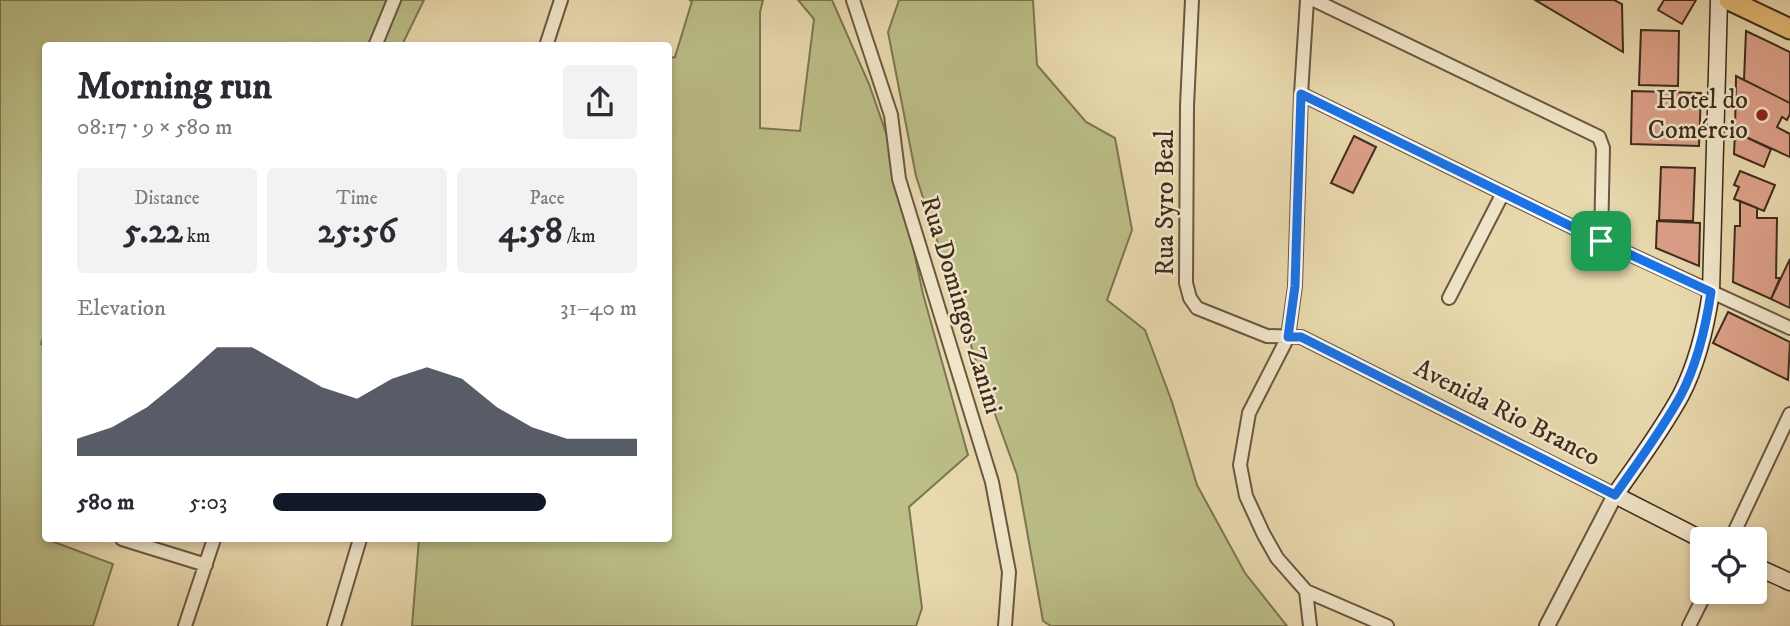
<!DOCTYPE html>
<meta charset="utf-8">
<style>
:root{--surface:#fff;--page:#f2f2f3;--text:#2b2b33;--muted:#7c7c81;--accent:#111827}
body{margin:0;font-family:"IM FELL DW Pica",serif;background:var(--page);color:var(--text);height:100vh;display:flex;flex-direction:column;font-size:26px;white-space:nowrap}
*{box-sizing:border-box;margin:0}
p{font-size:23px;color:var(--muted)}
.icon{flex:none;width:38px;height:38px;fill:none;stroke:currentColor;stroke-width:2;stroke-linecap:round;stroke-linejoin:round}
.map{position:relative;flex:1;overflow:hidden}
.drawer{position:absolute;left:42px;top:42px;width:630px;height:500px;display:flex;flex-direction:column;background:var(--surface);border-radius:7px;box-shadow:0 4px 10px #0003}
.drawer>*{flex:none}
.buttons{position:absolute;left:1690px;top:527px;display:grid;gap:14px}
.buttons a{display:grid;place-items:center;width:77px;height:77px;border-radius:7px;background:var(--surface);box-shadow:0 4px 10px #0003;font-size:35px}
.pin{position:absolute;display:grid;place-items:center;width:60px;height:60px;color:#fff;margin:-30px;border-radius:14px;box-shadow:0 4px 10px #0006}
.round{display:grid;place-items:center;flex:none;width:74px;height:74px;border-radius:7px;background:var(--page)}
.headline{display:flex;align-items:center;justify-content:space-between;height:119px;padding:0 35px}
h1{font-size:38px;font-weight:700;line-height:52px}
.metrics{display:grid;grid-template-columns:repeat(3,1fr);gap:10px;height:119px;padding:7px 35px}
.metrics div{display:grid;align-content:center;border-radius:7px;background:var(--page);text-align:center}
.metrics b{font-size:35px;font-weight:700}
.metrics small{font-size:19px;font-weight:400}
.metrics p{font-size:19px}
.chart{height:196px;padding:14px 35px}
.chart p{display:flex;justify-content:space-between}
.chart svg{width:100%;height:126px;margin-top:7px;fill:var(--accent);opacity:.7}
ul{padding:0 35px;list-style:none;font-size:23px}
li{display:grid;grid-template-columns:112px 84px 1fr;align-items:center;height:52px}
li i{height:18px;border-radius:9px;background:var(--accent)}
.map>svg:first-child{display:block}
.green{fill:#bbbe87;stroke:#7d7552;stroke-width:2}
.building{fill:#dca088;stroke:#3f2c1d;stroke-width:2}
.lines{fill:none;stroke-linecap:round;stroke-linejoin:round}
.minor-casing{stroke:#6a5741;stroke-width:16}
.tertiary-casing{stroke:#6a5741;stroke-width:18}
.secondary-casing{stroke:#3f2c1d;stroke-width:19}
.primary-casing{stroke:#3f2c1d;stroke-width:23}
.minor{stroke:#f1e6ca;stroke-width:12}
.tertiary{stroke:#f1e6ca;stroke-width:14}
.secondary{stroke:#f1e6ca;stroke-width:16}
.primary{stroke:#e4bc77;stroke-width:19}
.route-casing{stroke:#fff;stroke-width:14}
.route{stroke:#1a73e8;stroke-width:9}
.poi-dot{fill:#8f2418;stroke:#f1e6ca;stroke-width:2.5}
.labels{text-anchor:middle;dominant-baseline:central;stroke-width:5;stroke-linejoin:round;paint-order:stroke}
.poi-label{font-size:26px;fill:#3f2c1d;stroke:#f1e6ca;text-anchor:end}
.street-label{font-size:26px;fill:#3f2c1d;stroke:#f1e6ca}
</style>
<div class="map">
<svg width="1790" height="626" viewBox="0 0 1790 626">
<rect width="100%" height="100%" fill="#e9d9ae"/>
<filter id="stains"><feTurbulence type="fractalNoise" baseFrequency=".00286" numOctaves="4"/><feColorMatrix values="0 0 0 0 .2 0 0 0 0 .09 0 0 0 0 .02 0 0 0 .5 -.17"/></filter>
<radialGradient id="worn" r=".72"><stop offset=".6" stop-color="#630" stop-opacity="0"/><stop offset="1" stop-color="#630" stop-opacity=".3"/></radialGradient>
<path class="green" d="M0,0h424l-22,45 -356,1v282l-5,16 5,3v192l67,25 -20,62h-93z
M689,0h74l-3,12v116l40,3 14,-112 -16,-19h34l37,84 24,69 30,141 45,161 -59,52 13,101 -6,18h-504l7,-87h249l1,-481 6,-1 17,-56z
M899,0h134l4,65 49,57 29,16 17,92 -25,70 38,30 27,72 25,83 48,88 42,53h-236l-8,-5 -26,-146 -39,-108 -62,-191 -28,-144z"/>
<path class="building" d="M1535,0h79l8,4 1,48z
M1664,0h32l-14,24 -24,-14z
M1641,30l38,1 -1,55 -39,-1z
M1746,31l44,21v51l-46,-23z
M1736,76l54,27v11l-3,6 -5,-3 -5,10 13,7v23l-55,-25z
M1632,91l69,2 -2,53 -68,-2z
M1735,132l36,17 -7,18 -30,-13z
M1354,136l22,11 -23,46 -22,-10z
M1661,167l34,1 -2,53 -34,-1z
M1740,171l35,14 -11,26 -30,-12 5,-12 -5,-2z
M1740,201l17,7v10h20l-1,60h4l-9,21 -38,-17 2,-56h5z
M1657,221l43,2 -1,43 -43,-18z
M1790,259v49l-19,-9z
M1728,312l62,30 -2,38 -75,-37z"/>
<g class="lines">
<defs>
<path id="minor" d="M853,0l38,115 8,64 93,303 17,90 -4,54
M1192,0l-5,106 -1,177 4,15 7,10 70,28 34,1 314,158
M1307,0l-6,94 -6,192 -7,51 -39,76 -9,52 6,31 17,37 14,25 29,33 4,35
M1314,0l285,137 4,11 -2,93
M375,46l19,-46
M546,46l15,-46
M1301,94l300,147 189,87
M1449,298l54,-105
M122,539l84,26
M1731,539l59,-125
M1306,591l81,35
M185,626l29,-87
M334,626l26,-87
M1689,626l17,-34"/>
<path id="tertiary" d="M1547,626l68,-131"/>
<path id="secondary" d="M1703,540l-88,-45c23,-33 47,-65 66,-100 16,-31 25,-69 30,-103l8,-292
M1755,566l35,16"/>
<path id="primary" d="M1729,0l61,29"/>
</defs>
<use href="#minor" class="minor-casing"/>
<use href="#tertiary" class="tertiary-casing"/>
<use href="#secondary" class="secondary-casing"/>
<use href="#primary" class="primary-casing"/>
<use href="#minor" class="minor"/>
<use href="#tertiary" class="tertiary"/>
<use href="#secondary" class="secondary"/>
<use href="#primary" class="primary"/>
</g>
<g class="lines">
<defs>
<path id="route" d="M1301,94l300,147 110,51c-5,34 -14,72 -30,103 -19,35 -43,67 -66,100l-314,-158h-13l7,-51z"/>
</defs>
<use href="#route" class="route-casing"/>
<use href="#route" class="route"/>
</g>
<circle class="poi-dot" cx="1762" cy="115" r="7"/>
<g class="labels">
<g class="poi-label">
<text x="1748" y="100">Hotel do<tspan x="1748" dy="30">Comércio</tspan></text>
</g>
<g class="street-label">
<text transform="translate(1165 203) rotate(-90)">Rua Syro Beal</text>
<text transform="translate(961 305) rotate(73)">Rua Domingos Zanini</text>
<text transform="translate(1507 413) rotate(27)">Avenida Rio Branco</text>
</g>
</g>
<rect width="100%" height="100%" filter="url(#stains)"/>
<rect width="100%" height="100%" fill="url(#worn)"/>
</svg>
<div class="buttons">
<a><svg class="icon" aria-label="locate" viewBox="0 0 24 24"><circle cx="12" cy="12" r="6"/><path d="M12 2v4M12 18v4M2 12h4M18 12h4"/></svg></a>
</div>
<div class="pin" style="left:1601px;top:241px;background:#1e9e55"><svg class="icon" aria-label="arrive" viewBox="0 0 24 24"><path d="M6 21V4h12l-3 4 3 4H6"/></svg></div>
<section class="drawer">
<div class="headline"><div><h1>Morning run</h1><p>08:17 · 9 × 580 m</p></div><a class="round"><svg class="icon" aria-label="share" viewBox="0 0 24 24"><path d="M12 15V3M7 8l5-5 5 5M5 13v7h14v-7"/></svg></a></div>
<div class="metrics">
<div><p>Distance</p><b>5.22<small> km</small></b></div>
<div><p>Time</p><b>25:56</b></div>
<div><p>Pace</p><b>4:58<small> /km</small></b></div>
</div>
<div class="chart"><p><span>Elevation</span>31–40 m</p>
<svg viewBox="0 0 160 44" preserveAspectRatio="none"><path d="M0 44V38L10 34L20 27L30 17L40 6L50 6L60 13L70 20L80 24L90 17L100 13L110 17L120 27L130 34L140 38L150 38L160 38V44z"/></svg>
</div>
<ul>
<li><b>580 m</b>5:03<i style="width:75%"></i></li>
</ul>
</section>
</div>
